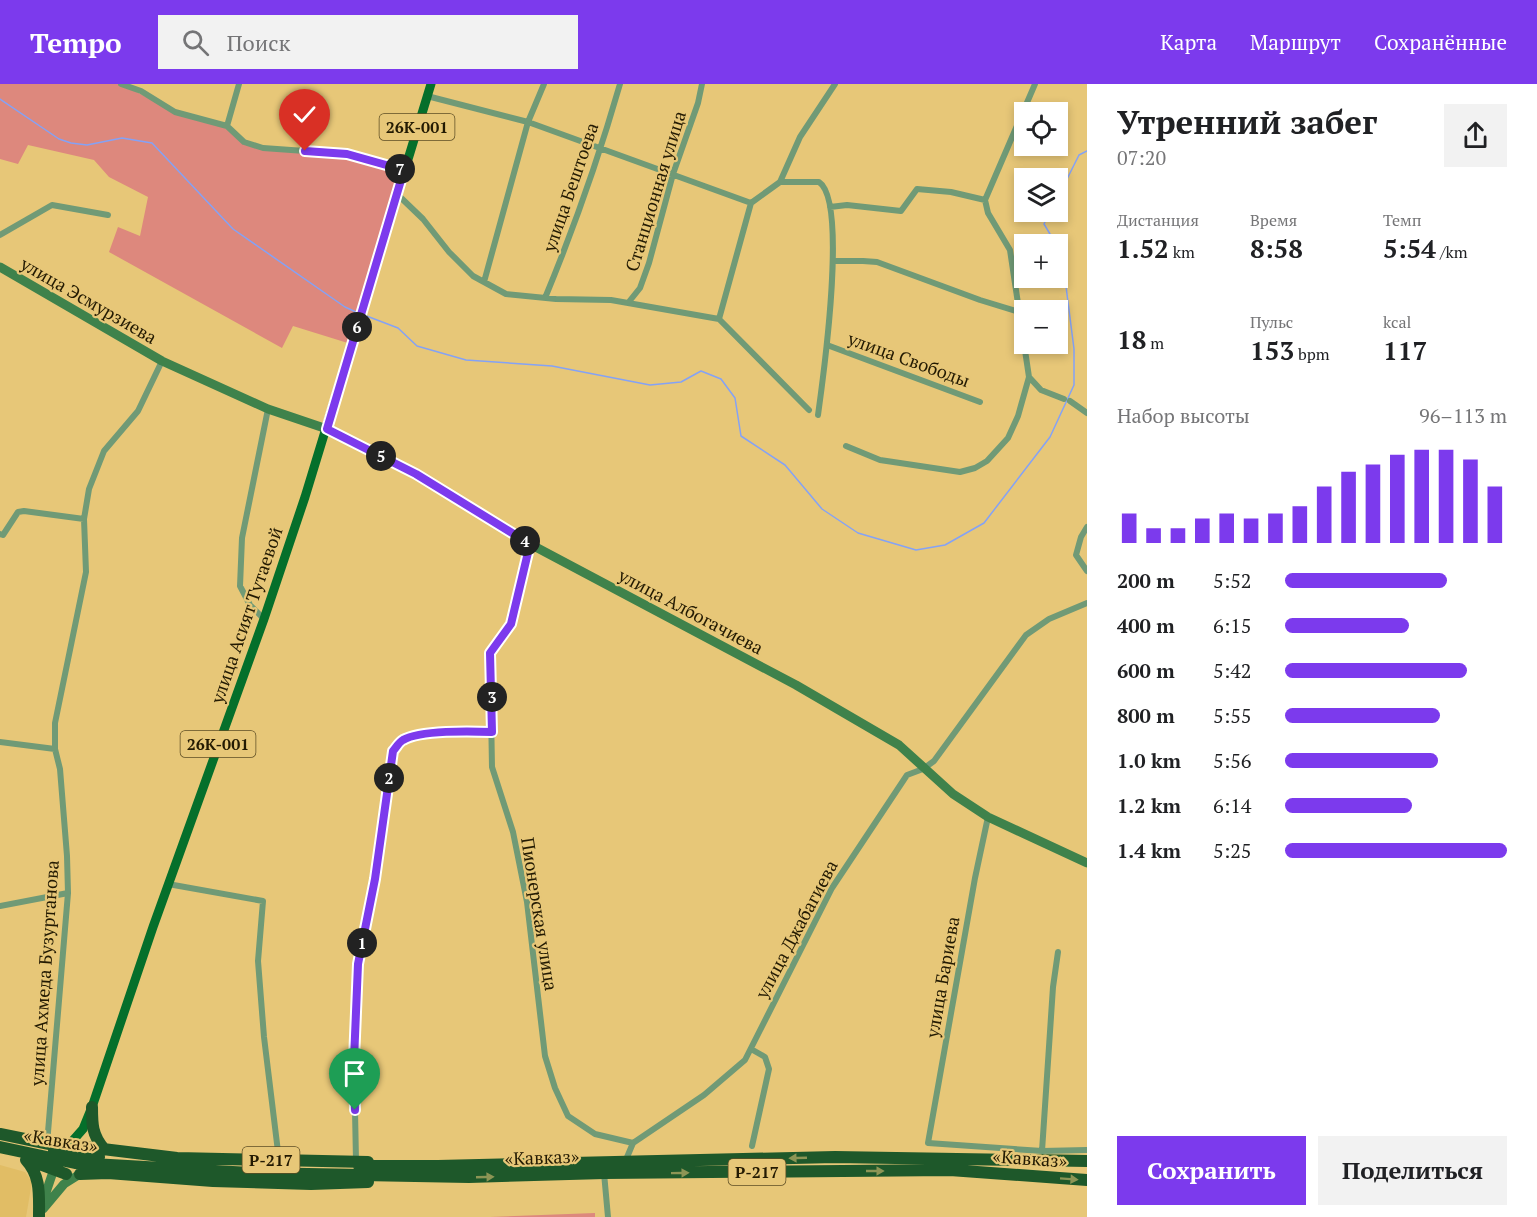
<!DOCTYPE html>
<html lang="ru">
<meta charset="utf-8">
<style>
:root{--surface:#fff;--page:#f2f2f2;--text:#202124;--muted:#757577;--accent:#7c3aed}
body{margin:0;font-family:"PT Serif",serif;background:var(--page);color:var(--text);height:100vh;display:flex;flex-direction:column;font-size:22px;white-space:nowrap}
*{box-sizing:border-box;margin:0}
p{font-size:20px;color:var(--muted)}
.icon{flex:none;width:33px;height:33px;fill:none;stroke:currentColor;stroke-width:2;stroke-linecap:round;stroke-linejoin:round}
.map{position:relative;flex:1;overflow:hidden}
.panel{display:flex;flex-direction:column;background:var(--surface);width:450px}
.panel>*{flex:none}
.buttons{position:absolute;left:1014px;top:18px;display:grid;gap:12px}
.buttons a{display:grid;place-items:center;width:54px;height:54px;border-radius:0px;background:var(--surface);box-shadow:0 3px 9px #0003;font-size:30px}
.pin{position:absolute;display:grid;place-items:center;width:51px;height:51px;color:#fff;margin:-62px -26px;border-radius:50% 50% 50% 0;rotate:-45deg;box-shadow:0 0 6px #0007}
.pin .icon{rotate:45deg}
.km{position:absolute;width:30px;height:30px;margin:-15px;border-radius:50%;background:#222;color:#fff;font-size:16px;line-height:30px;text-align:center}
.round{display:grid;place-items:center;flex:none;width:63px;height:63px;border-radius:0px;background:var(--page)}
.overview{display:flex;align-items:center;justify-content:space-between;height:102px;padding:0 30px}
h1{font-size:33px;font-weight:600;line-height:45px}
.stats{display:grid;grid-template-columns:repeat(3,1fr);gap:9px;height:102px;padding:6px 30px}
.stats div{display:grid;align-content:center}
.stats b{font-size:26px;font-weight:600}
.stats small{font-size:16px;font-weight:400}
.stats p{font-size:16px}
.chart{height:168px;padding:12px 30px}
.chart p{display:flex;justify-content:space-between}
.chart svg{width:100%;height:108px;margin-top:6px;stroke:var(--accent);stroke-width:6}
.cta{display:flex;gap:12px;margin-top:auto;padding:12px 30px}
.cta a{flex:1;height:69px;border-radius:0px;background:var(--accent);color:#fff;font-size:24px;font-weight:600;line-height:69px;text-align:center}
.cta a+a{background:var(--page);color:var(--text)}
ul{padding:0 30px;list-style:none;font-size:20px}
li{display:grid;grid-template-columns:96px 72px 1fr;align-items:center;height:45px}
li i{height:15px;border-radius:8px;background:var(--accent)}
header{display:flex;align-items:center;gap:36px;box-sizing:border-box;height:84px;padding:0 30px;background:var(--accent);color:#fff}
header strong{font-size:28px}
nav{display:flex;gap:33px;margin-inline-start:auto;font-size:21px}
.search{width:420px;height:54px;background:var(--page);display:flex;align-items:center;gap:15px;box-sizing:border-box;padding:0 21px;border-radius:0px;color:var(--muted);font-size:22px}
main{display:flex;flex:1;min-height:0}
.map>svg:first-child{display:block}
.built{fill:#e1bd65}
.green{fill:#dd887d}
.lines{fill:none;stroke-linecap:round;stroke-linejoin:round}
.stream{stroke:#84a2f6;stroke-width:1.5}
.street{stroke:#709a76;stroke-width:6}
.secondary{stroke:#3f824b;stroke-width:9}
.primary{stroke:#056f2b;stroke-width:9}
.highway{stroke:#1e582a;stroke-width:12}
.oneway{fill:#8d9555}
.route-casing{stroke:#fff;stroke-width:12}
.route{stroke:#7c3aed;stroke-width:8}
.labels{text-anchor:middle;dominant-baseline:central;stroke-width:4.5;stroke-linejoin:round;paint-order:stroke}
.shield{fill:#e7c778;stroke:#5e4e25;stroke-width:1.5}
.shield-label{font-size:16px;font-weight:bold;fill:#231a02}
.street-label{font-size:18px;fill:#231a02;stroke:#e7c778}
</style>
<header>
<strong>Tempo</strong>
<div class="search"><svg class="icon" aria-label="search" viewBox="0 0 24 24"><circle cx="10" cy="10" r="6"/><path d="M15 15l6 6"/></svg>Поиск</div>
<nav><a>Карта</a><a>Маршрут</a><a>Сохранённые</a></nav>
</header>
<main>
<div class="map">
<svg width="1087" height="1133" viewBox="0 0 1087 1133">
<rect width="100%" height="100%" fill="#e7c778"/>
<path class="built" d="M0,1081l25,7 7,10 -6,35h-26z"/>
<path class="green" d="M0,0h121l54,28 52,14 17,16 19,6 84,6 57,16 -53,174 -58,-18 -11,22 -173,-96 9,-25 22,9 8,-39 -39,-20 -15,-17 -66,-15 -10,19 -18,-5z
M595,1129v4h-105z"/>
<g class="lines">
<path class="stream" d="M0,15l59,40 12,4 16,2 35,-7 30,5 81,86 112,78 11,5
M1058,113l21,-42 8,-4
M1050,128l-6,12 12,20
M364,231l34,13 19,18 49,14 86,6 98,19 31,-3 20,-11 20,8 14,19 6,38 44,29 37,44 36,24 58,17 29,-5 39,-22 66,-86 24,-52v-36l-12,-94 -4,-8"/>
<path class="street" d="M121,0l20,7 34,21 52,14 17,16 19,6 84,6 57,16
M1035,0l-50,116 3,13 22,37 19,127 12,13 23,9
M427,12l101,26 223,81
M227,42l12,-42
M780,98h39c29,19 4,197 -1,233
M397,110l26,25 26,33 24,24 33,18 50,5 55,1 108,19 90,91
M830,123l17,-2 54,6 16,-22 34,3 34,8
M0,151l52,-30 56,10
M833,177h30l14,1 103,38 39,12
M484,198l44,-160 16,-38
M545,214c29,-70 54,-141 75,-214
M628,219l12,-15 9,-25 24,-89 25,-71 4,-19
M719,235l32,-116 29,-21 20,-45 35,-53
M827,261l153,57
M1070,317l17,12
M846,362l34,14 80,12 15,-4 12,-7 21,-23 10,-22 11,-39
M1087,443l-6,10 -5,18 11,16
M0,450l3,1 15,-23 6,-1 60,8
M530,460l-19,80 -21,29 2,114 21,65 14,70 18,154 10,32 13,28 27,18 38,9
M264,535l-14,-14 -10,-19 2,-48 26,-129
M0,658l55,7
M988,733l-13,61 -47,265 114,8 45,-1
M168,800l95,17 -5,60 6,76 15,123
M0,822l68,-13
M751,965l14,8 4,12 -17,77
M47,1060l21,-251 -1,-37 -7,-87 -5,-20v-26l31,-151 -2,-53 5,-30 15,-38 34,-40 24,-50
M1042,1067l11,-164 5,-35
M356,1077l-2,-101 4,-96 17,-85 18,-128c3,-3 6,-9 10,-11 17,-10 68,-9 89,-8
M625,1078l8,-19 71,-48 41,-35 87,-172 75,-113 16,-6 11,-8 92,-126 23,-16 38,-16
M604,1089l4,44"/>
<path class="secondary" d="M0,183l162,94 106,48 59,20 89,45 114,70 266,141 103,60 54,49 35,23 99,46
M41,1123l14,-41
M43,1125l21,-25 16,-10"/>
<path class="primary" d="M68,1062l15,-17 9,-22 61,-180 111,-308 41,-122 126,-413"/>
<path class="highway" d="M92,1023c0,17 0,28 12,42
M0,1050l64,13
M78,1062l99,12 191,4
M0,1063l75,16 175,10 219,4 135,-4 346,-3 137,10
M54,1067l45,6
M26,1076c15,16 13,35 13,56
M31,1077l35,13
M359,1082h79l397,-9 252,4
M80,1090l28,-1 105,8 98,3 57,-2"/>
</g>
<defs><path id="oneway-solid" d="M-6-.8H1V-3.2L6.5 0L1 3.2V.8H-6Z" transform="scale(1.5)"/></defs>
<g class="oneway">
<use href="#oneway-solid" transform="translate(798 1074) rotate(178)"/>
<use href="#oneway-solid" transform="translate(875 1087)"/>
<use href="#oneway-solid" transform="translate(680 1089) rotate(-1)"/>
<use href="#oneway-solid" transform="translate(485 1093) rotate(-2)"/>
<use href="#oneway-solid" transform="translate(1069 1095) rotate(4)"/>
</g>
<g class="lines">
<defs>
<path id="route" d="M305,67l42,3 57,16 -77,259 89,45 114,70 -19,80 -21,29 2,79c-21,-1 -72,-2 -89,8 -4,2 -7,8 -10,11l-18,128 -17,85 -4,96 1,50"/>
</defs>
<use href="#route" class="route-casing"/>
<use href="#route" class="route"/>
</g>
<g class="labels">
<g class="shield">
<rect x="379.5" y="30" width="75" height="26" rx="4.5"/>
<rect x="180.5" y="647" width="75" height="26" rx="4.5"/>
<rect x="242.5" y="1063" width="57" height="26" rx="4.5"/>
<rect x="728.5" y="1075" width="57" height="26" rx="4.5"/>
</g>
<g class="shield-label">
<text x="417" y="43">26К-001</text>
<text x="218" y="660">26К-001</text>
<text x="271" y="1076">Р-217</text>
<text x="757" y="1088">Р-217</text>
</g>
<g class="street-label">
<text transform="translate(570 103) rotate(-71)">улица Бештоева</text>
<text transform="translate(655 107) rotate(-73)">Станционная улица</text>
<text transform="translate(89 216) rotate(30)">улица Эсмурзиева</text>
<text transform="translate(909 275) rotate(20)">улица Свободы</text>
<text transform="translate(691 527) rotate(28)">улица Албогачиева</text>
<text transform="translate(246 531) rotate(-71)">улица Асият Тутаевой</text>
<text transform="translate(540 830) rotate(81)">Пионерская улица</text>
<text transform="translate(796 845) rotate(-62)">улица Джабагиева</text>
<text transform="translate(44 889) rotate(-86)">улица Ахмеда Бузуртанова</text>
<text transform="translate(942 893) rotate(-80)">улица Бариева</text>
<text transform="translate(61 1056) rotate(9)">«Кавказ»</text>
<text transform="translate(542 1073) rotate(-2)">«Кавказ»</text>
<text transform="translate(1030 1074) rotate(4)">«Кавказ»</text>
</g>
</g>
</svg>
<div class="buttons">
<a><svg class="icon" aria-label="locate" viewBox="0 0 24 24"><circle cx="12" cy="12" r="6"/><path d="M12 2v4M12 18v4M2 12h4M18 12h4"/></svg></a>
<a><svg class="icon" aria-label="layers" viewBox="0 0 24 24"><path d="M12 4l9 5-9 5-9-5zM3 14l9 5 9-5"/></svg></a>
<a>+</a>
<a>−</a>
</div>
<div class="pin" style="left:355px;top:1026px;background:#1e9e55"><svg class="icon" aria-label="arrive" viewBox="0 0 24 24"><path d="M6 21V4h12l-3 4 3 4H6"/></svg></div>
<div class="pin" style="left:305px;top:67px;background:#d93025"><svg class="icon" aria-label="check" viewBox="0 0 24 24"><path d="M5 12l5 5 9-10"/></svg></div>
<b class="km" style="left:362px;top:859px">1</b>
<b class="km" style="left:389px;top:694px">2</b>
<b class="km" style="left:492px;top:613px">3</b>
<b class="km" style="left:525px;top:457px">4</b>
<b class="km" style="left:381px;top:372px">5</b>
<b class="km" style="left:357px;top:243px">6</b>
<b class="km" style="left:400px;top:85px">7</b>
</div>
<section class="panel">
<div class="overview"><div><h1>Утренний забег</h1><p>07:20</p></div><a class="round"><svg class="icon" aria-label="share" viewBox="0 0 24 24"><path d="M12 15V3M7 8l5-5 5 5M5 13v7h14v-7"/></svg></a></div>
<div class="stats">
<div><p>Дистанция</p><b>1.52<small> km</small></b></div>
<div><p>Время</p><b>8:58</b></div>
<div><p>Темп</p><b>5:54<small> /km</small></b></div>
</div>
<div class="stats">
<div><b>18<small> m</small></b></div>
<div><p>Пульс</p><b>153<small> bpm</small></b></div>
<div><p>kcal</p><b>117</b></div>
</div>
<div class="chart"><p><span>Набор высоты</span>96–113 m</p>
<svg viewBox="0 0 160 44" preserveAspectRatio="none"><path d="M5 44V32M15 44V38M25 44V38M35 44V34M45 44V32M55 44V34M65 44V32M75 44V29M85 44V21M95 44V15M105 44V12M115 44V8M125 44V6M135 44V6M145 44V10M155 44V21"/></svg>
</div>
<ul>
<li><b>200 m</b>5:52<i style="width:73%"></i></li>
<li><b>400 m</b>6:15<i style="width:56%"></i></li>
<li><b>600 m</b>5:42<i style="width:82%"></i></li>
<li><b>800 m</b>5:55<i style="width:70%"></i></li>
<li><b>1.0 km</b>5:56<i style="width:69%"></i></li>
<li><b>1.2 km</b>6:14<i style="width:57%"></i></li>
<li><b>1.4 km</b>5:25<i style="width:100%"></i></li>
</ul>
<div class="cta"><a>Сохранить</a><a>Поделиться</a></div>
</section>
</main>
